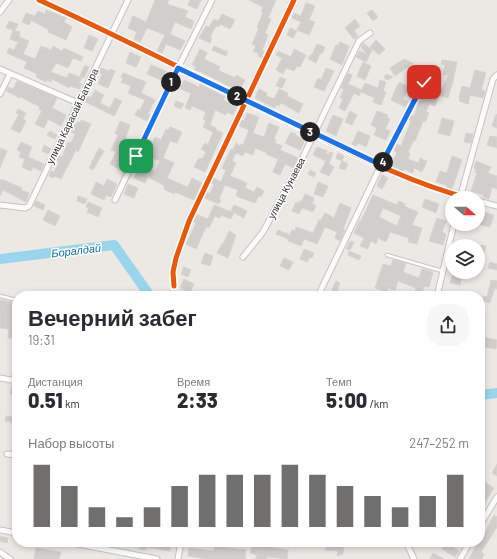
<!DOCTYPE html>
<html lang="ru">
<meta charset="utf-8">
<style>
:root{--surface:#fff;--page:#f7f7f7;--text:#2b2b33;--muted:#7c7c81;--accent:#706f6e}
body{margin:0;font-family:Barlow,sans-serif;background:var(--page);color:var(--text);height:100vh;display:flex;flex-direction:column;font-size:15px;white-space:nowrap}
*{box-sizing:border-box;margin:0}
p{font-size:13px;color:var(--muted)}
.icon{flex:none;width:22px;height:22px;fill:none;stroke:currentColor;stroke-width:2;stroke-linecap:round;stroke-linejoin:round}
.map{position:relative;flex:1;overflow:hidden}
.details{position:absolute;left:12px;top:291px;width:473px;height:256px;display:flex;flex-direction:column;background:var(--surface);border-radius:16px;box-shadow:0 2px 6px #0003}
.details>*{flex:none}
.needle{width:26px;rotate:110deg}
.tools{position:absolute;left:445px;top:191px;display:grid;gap:8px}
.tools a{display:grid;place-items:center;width:40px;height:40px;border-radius:50%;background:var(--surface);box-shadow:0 2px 6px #0003;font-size:20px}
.pin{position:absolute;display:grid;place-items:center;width:34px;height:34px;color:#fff;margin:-17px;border-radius:8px;box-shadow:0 2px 6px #0006}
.km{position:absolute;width:20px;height:20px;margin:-10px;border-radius:50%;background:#222;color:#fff;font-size:11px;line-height:20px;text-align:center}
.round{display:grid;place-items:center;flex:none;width:42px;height:42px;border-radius:16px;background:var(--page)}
.overview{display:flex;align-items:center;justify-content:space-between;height:68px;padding:0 16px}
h1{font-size:22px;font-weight:800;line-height:30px}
.figures{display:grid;grid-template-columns:repeat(3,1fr);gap:6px;height:68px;padding:4px 16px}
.figures div{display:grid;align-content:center}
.figures b{font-size:20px;font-weight:800}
.figures small{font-size:11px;font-weight:400}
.figures p{font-size:11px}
.chart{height:112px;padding:8px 16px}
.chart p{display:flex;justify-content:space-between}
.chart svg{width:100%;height:72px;margin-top:4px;stroke:var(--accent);stroke-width:6}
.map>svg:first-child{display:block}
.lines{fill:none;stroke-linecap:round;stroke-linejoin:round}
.river{stroke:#99d6ec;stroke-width:10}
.building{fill:#d1cecb;stroke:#d7d4d0;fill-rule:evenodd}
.service-casing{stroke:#c5c4c5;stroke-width:4.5}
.minor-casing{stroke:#c5c4c5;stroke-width:7}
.service{stroke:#fcfcfb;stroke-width:2.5}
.minor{stroke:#fcfcfb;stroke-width:5}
.cycleway-casing{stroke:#fff;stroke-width:8}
.cycleway{stroke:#e8590c;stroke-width:5}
.route-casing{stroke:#fff;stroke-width:8}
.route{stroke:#1a73e8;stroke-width:5}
.labels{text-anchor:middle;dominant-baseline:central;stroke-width:3;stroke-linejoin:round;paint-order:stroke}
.street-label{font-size:10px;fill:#2e2e2e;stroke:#fff}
.water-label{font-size:11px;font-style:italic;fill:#0d6fa3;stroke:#fff}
</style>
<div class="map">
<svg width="497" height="559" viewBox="0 0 497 559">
<rect width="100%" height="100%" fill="#ece8e4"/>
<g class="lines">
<path class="river" d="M0,259l114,-14 36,51
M480,395l17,-2"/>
</g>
<path class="building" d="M155,0h14l-2,4 21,7 -3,6 9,4 -3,8 -16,-7 -5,12 15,7 -5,9 -14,-6 -4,9 -5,-2 8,-16 -18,-7 -7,14 -6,-3 3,-7 -9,-4 5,-12 13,6z
M190,0h11l-4,9 -9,-4z
M249,0h27l-8,18 3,1 -6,14 3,2 -6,15 2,1 -2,7 -4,-2 1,-2 -6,-3 3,-5 -4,-2 7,-16 -2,-1 6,-14 -2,-1 2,-5z
M306,3l9,3 -6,14 6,2 -6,13 -12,-5 4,-8 -9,-4 2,-5 7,3z
M46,10l20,8 -2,4 8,5 -6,13 -18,-8 1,-2 -18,-10 -2,5 -7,-3 4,-9 9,3 3,-5 7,3z
M372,10l6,7 -5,4 -6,-8z
M222,14l13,6 -5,9 -10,-5 -1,3 -3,-1 -6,11 2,1 -2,5 -11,-5 7,-12 3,1 5,-8 4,2z
M355,19l5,7 -6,5 4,5 -4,3 -9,-11z
M9,21l9,3 -3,7 5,1 -1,5 10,4 -6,13 12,5 6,-13 10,4 2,-4 9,5 2,-3 19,9 -2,4 -8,-3 -5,10 -12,-5 -5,9 16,6 2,-5 13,5 -3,5 3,1 -3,5 -9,-3 -1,2 -17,-9 -1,3 -4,-2 -1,2 -10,-5 1,-3 -13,-6 3,-6 -20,-9 2,-5 5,2 4,-8 -8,-3 3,-9 -7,-2z
M290,28l7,3 -4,7 -6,-3z
M89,35l9,4 -6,12 -8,-3z
M376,40l9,9 -6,6 -9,-8z
M340,42l9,4 -7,19 -12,-6 6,-14 2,1z
M363,43l9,7 -6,12 -10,-5 3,-6 8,3 -6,-7z
M317,44l8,3 -3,7 -2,-1 -4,10 -8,-4 2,-4h2z
M214,46l14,6 -2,4 -14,-6z
M200,49l7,4 -3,6 16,8 -2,3 17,8 1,-3 9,5 -6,11 -40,-20 -1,1 -4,-2 2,-3 -4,-2z
M294,49l12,6 -6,12 -3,-1 -3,5 -8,-3 -3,6 -7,-4 6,-12 -6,-3 2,-4 13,6z
M130,52l11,5 -5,10 -10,-4z
M404,59l9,4 -18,13 -5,-8z
M442,60l15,2 -4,19 -5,17 -9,-3 9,-20h-5l2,-10 -4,-1z
M363,62l8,4 -6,14 -8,-4z
M85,65l4,2 -5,11 -4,-2z
M151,65l15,6 -5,9 -14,-6z
M101,68l8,3 1,-2 5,2 -7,17 -10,-4 4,-10 -3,-2z
M326,68l8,3 -10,20 -10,-4 4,-9 3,2z
M475,70l11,3 -5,17 4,1 -2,7 -13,-3 -2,9 -9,-3 1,-3h-1l3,-12 8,2z
M123,73l23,9 -5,11 14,7 -7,14 2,1 -3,6 -12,-6 3,-6 2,1 5,-10 -17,-7 3,-7 -10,-4 2,-4 -2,-1z
M348,73l4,2 -4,9 14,6 -3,6 -5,-3 -9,18 -6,-3 4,-9 -3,-1 4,-9 -3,-1z
M386,74l7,3 -5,3 -4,-2z
M280,77l6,2 -4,9 -6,-2z
M184,80l15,7 1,-3 16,8 9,5 -2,3 14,7 -4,8 -6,-3 -1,3 -11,-5 -5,15 6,3v2l7,3 -18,39 -11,-5 5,-9 3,1 4,-7 -5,-3 4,-6 3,2 5,-13 -10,-5 3,-7 -3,-1 3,-7 -14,-6 -2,4 -5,-2 6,-15 -11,-4z
M380,80l6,2 -3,9 3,1 -5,13 -8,-3 2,-4 -14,-6 4,-9 13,5z
M17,81l40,17 -5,10 14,7 -5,11 -13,-7 -4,9 -9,-4 7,-13 -3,-2 1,-2 -19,-10 -1,1 -14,-7 2,-4 5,2z
M399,82l10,5 -6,12 5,3 -3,5 -14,-7z
M259,89l8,4 -1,3 8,3 5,-10 9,4 -1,3 16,8 -4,9 -18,-10 -2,3 -3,-1 -1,3 -20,-10z
M95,90l9,5 -4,8 10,5 5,-10 7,3 -8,15 -30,-15 3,-5 4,2z
M424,92l14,5 -3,9 -6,-2 -3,8 3,1 -4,9 -2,-1 -8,20 -1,-1 -6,12 2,1 -2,6 11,4 1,-5 7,3 -5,11 -8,-4 -1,5 -9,-4 -1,2 -12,-5 6,-14 -3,-1 3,-7 4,2 10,-25 -2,-1 2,-5 3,1 4,-13z
M176,101l8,3 -3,5 -7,-3z
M18,109l8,4 -3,6 3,2 -6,12 -9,-4 8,-15 -3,-1z
M350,111l7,4 -5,10 -7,-3z
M377,111l11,4 -1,3 3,1 -5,10 5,2 -4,9 -12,-5 3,-7 -6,-3z
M247,113l12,4 -6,16 11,4 5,-14 10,4 -5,12 2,1 -1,3 7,3 -2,4 18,8 -5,10 -8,-4 -5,11 -7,-3 5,-13 -12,-5 1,-1 -12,-5 -2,7 -8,-3 -2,4 -7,-3 -4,8 4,2 -6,13 17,7 -2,5 9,4 3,-5 7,4 -3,6 -2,-1 -4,7 -19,-7 2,-6 -13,-5 -6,14 2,1 -2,4 -15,-6 3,-6 3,2 4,-10 -2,-1 2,-5 7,4 5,-12 -4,-2 9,-19 2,1 3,-7 4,3 1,-2 2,1 6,-15 -10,-4 2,-6 3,1z
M496,114l1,1v13l-5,-2z
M333,115l10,4 -7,17 -10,-5z
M442,118l12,3 -4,15 -12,-3z
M81,120l10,4 -13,28 -2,-2 -15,29 -7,-3 -1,2 -4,-2 2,-5 3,1 5,-10 -2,-1 2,-5 3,1 6,-15 3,1 4,-9 -4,-2 3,-8 2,1 1,-3 3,1z
M120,121l10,4 -5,15 12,5 -4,8 -8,-3 -4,8 4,3 -4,9 -11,-6 6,-12 -5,-2 7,-15 -3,-1z
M170,127l12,5 -5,11 -7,-2 -7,17 11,5 -7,15 18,8 3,1 4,-9 10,5 -8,17 -19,-8 -1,2 -10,-5 1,-3 -17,-9 -3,6 -11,-5 9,-18 -3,-1 2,-5 5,2 8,-19 6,3 5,-11 2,1zM152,158l8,3 -5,11 -8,-4z
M50,131l7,4 -2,4 -8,-4z
M358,131l12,5 -4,11 -8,-4 -2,3 -4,-2z
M291,132l5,2 -1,1 10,5 -5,10 -15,-7z
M466,133l7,1 -2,9 -7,-1z
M490,136l7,1v11l-10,-3z
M21,142l11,5 -4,10 16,7 -3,7 -8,-4 -2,4 -9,-4 3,-8 -6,-2 2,-5 -4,-2z
M44,145l7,4 -3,5 -6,-3z
M317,147l10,4 -1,3h3l1,-2 3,1 -4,11 5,3 -5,9 -9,-4 6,-11 -13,-6z
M0,148l7,3 -7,17z
M99,148l5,3 -11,19 -4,-2z
M338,153l6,3 -2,5 -6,-3z
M452,156l10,4 -10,29 -6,-1 1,-3 -11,-3 4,-11 7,2z
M342,161l6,3 -3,6 -6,-2z
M476,161l15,6 -3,6 9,3v13l-5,-2 -3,12 -6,-2 1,-2 -13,-4 6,-18 -2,-1 1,-3 -2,-1z
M310,170l6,3 -2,4 -6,-3z
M382,175l6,3 -6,11 -5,-3z
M1,179l21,9 -1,2 8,3 -3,9 -23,-12 -3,6v-14z
M107,179l10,5 -6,13 -5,-2 -2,5 -13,-6 5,-12 8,4z
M318,182l10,4 -5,11 -9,-3z
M128,184l10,4 -4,10 -10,-4z
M305,194l9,4 -2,6 4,2 -3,6 -11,-4 -3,6 -7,-3 4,-9 3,1 1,-3 2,1z
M373,195l24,10 2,-4 6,3 -1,2 14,6 -6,13 10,3 -5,16 -9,-2 1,-4 -19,-6 -4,10 -8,-4 -2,6 -5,-3 -3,8 -8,-3 4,-8 -10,-5 6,-13 1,1zM383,208l18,8 -4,10 -18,-9z
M78,196l9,3 -2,5 -8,-3z
M425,199l14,5 -3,9 -14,-6z
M36,201l9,4 -2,5 -9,-4z
M88,202l14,6 -4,9 -11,-5 2,-4 -3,-1z
M340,203l11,5 -8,21 2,1 -5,11 -5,-3 2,-6 -12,-5 -8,17 -13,-5 -3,7 -13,-5v-2l-12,-5 2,-4 12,5 2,-5 3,1 1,-4 17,6 6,-13h2l4,-7 9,5z
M214,205l20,8 -3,6 -10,-4 -1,3 -5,-2 -6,12 -3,-1 -10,22 -10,-5 10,-21 -2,-1 3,-7 11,4z
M234,205l13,6 -3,7 -13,-7z
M48,210l12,6 -5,10 -12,-6z
M478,210l16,5 -4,12 -12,-3z
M437,218l9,3 -4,11 4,2 -3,11 -14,-4z
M229,231l7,4 -8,23 -11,-5 5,-9h1z
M350,241l4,1 -4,8 -4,-1z
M481,245l5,1 -4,14 -4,-2z
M304,249l10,4 -2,5 -2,-1 -3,5 -7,-3z
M349,251l12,5 -2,4 -11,-5z
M205,253l8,3 -3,10 -9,-3z
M284,258l9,4 -4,8 -9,-4z
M393,260l13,3 -3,9 16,6 3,-9 11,3 -4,15 -5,-1 -3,10h-7l2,-8 -18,-7 -3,9 -7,-2 -1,4 -12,-4 8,-24 8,2z
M490,262l7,2v6l-9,-2z
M184,267l7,3 -3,7 -7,-3z
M453,273l9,3 -2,9 -10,-2z
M184,279l10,5 -4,9 -10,-5z
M491,280l6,1v8l-2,-1v2h-1l-4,13 -7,-2 1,-5 3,1z
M336,281l4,2 -3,9 -5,-2z
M0,300l12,2v2l4,1 1,14h-3l-1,19h-5l1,-9 -9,-1z
M482,337l15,3 -1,9 -16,-3z
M12,384l5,2v9l-7,-1z
M6,416l11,2v5l-12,-2z
M497,464v12l-5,-3z
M480,479l14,9 -8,13 -2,-1 -4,9z
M494,515l3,2v10l-16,25 3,2 -2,5h-13l9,-17h2z
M0,536l8,2 -1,5 -7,-2z
M141,542h30l-1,9 -23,-4 -1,3 -7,-1z
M215,542l5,1 -1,4 27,3 -1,9h-37l-20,-3 1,-8 25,3z
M253,542h18l-2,5 19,3 -1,9 -20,-2 -1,2h-10l1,-4 -7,-2z
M339,542h5l-1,12 -6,2 1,-5 -13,-1 1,-5 13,2z
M446,542l13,9 -4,6 -13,-8z
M36,548l25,4 -2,7h-25z
M433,553l11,6h-14z"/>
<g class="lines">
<defs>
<path id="service" d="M387,255l55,16
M0,296l17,4
M13,380l4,-23"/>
<path id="minor" d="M39,0c86,39 171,83 256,125 56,27 112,57 173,73
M0,12l9,-12
M0,69l78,34
M0,94l10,-20
M460,198l33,-119 4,-4
M115,200l63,-132 34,-68
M478,201l19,5
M0,205l25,3 4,-2 99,-206
M243,257l20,-25 38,-71 58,-120 11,-8
M174,286l-1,-14 3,-14 13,-37 105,-221
M318,296l63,-131 43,-83
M437,296l17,-72
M0,378l17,3
M7,454l10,1
M480,525l17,-28
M0,530l17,3
M67,542l90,17
M406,542l8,17
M0,552l10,7
M178,559l3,-17
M460,559l10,-17"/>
</defs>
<use href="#service" class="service-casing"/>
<use href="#minor" class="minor-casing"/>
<use href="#service" class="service"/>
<use href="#minor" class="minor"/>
<defs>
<path id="cycleway" d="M39,0c86,39 171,83 256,125 56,27 112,57 173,73
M174,286l-1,-14 3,-14 13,-37 105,-221"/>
</defs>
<use href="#cycleway" class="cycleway-casing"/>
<use href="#cycleway" class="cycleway"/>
</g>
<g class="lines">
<defs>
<path id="route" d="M136,156l42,-88 203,97 43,-83"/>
</defs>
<use href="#route" class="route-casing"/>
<use href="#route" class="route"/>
</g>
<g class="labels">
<g class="street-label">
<text transform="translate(72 116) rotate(-64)">улица Карасай Батыра</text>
<text transform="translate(286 188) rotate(-62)">улица Кунаева</text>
</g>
<g class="water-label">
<text transform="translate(76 250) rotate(-7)">Боралдай</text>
</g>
</g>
</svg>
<div class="tools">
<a><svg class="needle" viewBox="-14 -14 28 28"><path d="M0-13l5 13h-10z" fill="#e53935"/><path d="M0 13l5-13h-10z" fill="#7c7c81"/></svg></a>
<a><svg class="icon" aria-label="layers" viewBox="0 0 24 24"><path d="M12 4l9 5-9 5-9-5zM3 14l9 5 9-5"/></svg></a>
</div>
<div class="pin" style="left:136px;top:156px;background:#1e9e55"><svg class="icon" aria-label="arrive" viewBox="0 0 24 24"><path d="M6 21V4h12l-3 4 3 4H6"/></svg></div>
<div class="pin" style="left:424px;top:82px;background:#d93025"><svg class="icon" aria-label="check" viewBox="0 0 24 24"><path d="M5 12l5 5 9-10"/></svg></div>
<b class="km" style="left:171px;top:82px">1</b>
<b class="km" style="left:237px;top:96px">2</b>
<b class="km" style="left:310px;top:132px">3</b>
<b class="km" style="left:383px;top:162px">4</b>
<section class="details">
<div class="overview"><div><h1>Вечерний забег</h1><p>19:31</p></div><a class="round"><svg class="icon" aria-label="share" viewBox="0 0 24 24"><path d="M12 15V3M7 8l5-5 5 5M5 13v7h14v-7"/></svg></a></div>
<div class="figures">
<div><p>Дистанция</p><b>0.51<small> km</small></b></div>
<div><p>Время</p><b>2:33</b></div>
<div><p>Темп</p><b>5:00<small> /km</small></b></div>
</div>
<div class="chart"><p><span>Набор высоты</span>247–252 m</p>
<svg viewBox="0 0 160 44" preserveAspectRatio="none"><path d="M5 44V6M15 44V19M25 44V32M35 44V38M45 44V32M55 44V19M65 44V12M75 44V12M85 44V12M95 44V6M105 44V12M115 44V19M125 44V25M135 44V32M145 44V25M155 44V12"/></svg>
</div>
</section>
</div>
